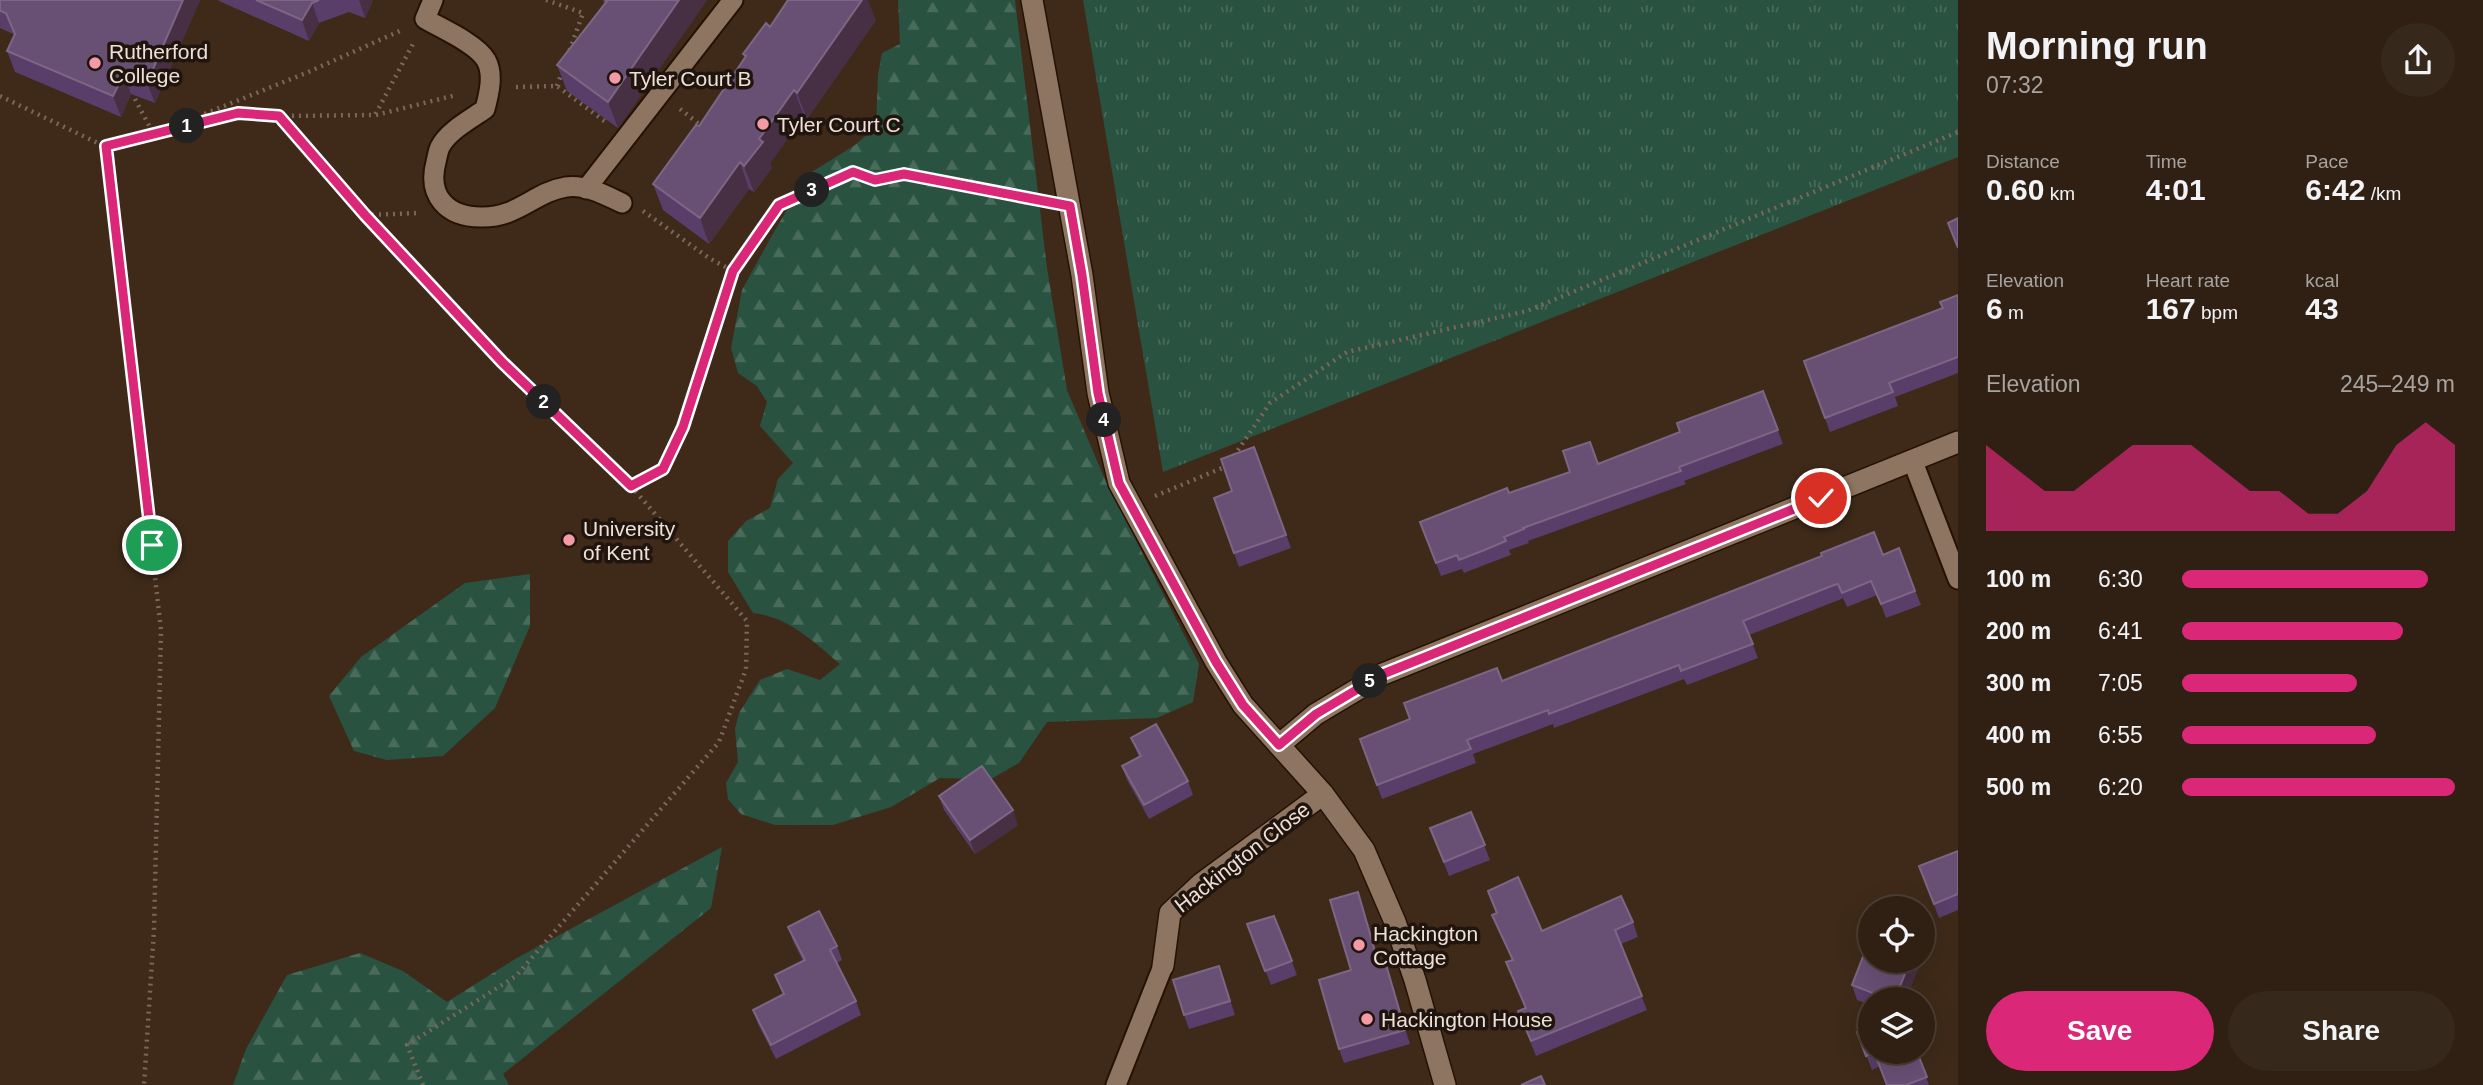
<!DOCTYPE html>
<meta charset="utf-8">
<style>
:root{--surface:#2f2013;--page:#37281c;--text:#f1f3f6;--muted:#a7a3a0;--line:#4a3e33;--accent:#db2777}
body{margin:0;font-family:Helvetica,sans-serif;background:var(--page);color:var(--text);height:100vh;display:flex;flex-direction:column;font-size:26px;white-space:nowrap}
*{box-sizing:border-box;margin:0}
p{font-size:23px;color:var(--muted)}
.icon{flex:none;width:38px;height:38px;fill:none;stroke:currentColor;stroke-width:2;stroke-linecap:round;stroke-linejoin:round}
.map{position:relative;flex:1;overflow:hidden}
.panel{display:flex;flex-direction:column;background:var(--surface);width:525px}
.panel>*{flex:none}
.buttons{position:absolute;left:1858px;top:896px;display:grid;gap:14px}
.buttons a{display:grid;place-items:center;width:77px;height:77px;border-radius:50%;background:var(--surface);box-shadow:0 7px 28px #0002,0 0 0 2px var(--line);font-size:35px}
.pin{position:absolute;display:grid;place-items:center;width:60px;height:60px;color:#fff;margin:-30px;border:4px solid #fff;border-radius:50%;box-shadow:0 2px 7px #0007}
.km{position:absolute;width:35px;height:35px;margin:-18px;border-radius:50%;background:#222;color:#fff;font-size:19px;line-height:35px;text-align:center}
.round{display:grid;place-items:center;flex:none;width:74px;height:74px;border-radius:37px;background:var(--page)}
.head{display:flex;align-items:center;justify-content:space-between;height:119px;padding:0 28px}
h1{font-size:38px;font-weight:700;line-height:52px}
.stats{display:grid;grid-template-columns:repeat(3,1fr);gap:10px;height:119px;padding:7px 28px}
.stats div{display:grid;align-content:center}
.stats b{font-size:30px;font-weight:700}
.stats small{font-size:19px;font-weight:400}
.stats p{font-size:19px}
.chart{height:196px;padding:14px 28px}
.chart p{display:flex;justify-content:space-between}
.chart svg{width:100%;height:126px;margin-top:7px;fill:var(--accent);opacity:.7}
.cta{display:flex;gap:14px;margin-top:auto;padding:14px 28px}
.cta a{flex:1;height:80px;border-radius:42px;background:var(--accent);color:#fff;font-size:28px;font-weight:700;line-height:80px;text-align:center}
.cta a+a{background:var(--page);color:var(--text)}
ul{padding:0 28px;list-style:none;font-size:23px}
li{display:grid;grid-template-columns:112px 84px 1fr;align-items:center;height:52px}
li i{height:18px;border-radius:9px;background:var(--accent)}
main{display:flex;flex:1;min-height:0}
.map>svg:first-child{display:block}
.grass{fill:url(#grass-tufts)}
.forest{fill:url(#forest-firs)}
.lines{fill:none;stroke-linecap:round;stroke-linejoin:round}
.lane-casing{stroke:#251203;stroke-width:23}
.street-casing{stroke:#251203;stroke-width:24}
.secondary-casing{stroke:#251203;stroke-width:24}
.path{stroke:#7a6759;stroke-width:4.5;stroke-dasharray:2 5;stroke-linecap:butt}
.lane{stroke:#8e7562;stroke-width:19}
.street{stroke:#8e7562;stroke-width:21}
.secondary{stroke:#8e7562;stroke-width:21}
.wall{fill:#583e69}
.shaded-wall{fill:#472f44}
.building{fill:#685075;stroke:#7d6684;stroke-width:2}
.route-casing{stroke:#fff;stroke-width:14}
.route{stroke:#db2777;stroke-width:9}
.poi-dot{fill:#f49aa7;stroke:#1f150e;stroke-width:2.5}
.labels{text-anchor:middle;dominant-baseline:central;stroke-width:7;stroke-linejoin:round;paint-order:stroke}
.poi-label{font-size:21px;fill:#eee0d6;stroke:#1f150e;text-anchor:start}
.street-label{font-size:21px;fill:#eee0d6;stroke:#1f150e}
</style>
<main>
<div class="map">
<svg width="1958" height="1085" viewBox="0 0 1958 1085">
<defs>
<pattern id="grass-tufts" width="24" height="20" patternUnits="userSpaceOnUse" patternTransform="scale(1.75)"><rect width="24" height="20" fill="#295240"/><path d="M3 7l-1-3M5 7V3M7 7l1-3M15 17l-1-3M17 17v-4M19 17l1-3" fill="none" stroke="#486b5b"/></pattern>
<pattern id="forest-firs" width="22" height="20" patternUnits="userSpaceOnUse" patternTransform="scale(1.75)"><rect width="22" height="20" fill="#295240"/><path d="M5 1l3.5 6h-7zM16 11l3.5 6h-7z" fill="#486b5b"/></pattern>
</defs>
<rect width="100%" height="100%" fill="#3f2a19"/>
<path class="grass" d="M1083,0h875v157l-795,315z"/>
<path class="forest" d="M898,0h117l32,268 20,122 39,92 93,182 -6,38 -36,16 -110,4 -28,41 -28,16 -51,-1 -49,29 -58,18h-58l-34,-11 -13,-15 -2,-16 12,-21 -3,-33 4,-16 21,-33 27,-11 33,11 20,-16c-26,-22 -51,-47 -87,-51l-25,-41v-31l18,-20 24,-13 8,-29 15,-16 -33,-37 7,-24 -10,-16 -19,-13 -7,-25 11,-58 28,-51 37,-64 48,-30 21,-18 2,-52 4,-22 18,-9z
M530,574v52l-35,82 -52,48 -56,4 -33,-9 -25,-55 32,-39 104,-74z
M722,847l-11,61 -208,166 6,11h-276l13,-36 41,-74 73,-22 43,18 44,31 68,-43z"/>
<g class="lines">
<defs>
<path id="lane" d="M433,0l-8,19c16,9 52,25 61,41 8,14 3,34 -1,49 -14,10 -37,22 -45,38 -2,4 -3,11 -4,15 -9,34 11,55 45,55 37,1 53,-25 85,-30 19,-3 39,8 56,16
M586,189l147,-189
M1913,462l45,117
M1116,1085l47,-119"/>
<path id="street" d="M1279,745l37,-31 67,-40 575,-232
M1163,966l7,-53 31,-29 122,-90"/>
<path id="secondary" d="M1032,0l50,275 16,118 21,90 97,179 27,43 80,89 41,56 31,72 20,58 30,105"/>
</defs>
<use href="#lane" class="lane-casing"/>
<use href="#street" class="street-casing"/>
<use href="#secondary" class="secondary-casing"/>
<path class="path" d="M546,0l37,13 -14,39
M557,86l6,-16
M516,87l41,-1 50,37
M0,96l106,51 132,-34 41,3 96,-1 39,-73
M135,99l19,36
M680,109l23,18
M376,115l80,-20
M279,116l86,99 137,147 129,124 32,-17 20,-42 50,-156
M172,127l134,-54 96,-43
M106,147l55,483 -7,300 -10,155
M643,211l66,47 24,13 46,-66 74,-33 22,8 29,-6 138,26
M365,215l54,-2
M1234,456l36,-53 77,-51 180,-41 431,-179
M1155,496l72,-30
M423,1085l-16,-40 109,-69 203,-234 27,-73 1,-48 -116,-135"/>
<use href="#lane" class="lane"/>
<use href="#street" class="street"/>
<use href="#secondary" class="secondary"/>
</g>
<path class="wall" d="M0,0h200l-45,103 -24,-9 -10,23 -106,-45 -8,-21 7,-16 -1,-1 -13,-6z
M217,0h156l-8,18 -16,-6 -30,11 -10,18z
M603,0h104l-89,128 -51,-37 -10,-26 47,-61z
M876,20l-69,99 -3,-3 -34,47 2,5 -18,24 -5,-3 -40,55 -46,-34 -10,-26 46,-58 46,-68 -2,-4 27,-27z
M1958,295v78l-63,24 3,9 -68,26 -26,-71 139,-52z
M1763,391l20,53 -99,37 2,3 -158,57 1,2 -20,7 2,5 -24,9 -23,9 -2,-4 -21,7 -21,-54 178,-58 82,-32z
M1254,447l37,101 -52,19 -25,-69 18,-7z
M1899,548l22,57 -35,13 -9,-23 -30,12 -4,-9 -4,2 -90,35 9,23 -71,27 -3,-6 -130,49 -1,-4 -80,30 3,9 -94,36 -22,-60 142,-58 381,-126z
M1131,738l57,43 5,14 -44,24 -22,-39 -5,-14 17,-9z
M939,796l79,29 -43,29 -31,-44z
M1471,812l19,48 -41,16 -19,-48z
M1958,851v59l-19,8 -20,-52z
M1488,891l54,40 91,-9 5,15 -17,7 26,66 -111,46 -18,-45 7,-3 -19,-46 6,-2 -20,-45 4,-2z
M1363,906l16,56 11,13 20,69 -66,19 -5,-14 12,-79z
M1274,916l23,59 -26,10 -24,-61z
M788,927l49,19 5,14 -5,3 19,38 5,14 -85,44 -18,-35 -5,-14 30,-16 -8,-19 28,-14 -10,-20z
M1871,961h50l-15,38h-35v6l-14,-5 -5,-15z
M1219,966l16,49 -46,14 -5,-14z
M1857,1032l60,20 12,33h-42l-7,-19 -8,4z"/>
<path class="shaded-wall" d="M183,0h17l-45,103 -8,-20z
M359,0h14l-8,18z
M679,0h28l-89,128 -10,-26z
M862,0h6l8,20 -69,99 -10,-26z
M312,3l7,20 -10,18 -7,-21z
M124,74l7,20 -10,23 -8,-21z
M794,90l10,26 -34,47 2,5 -18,24 -10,-26 15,-27z
M740,162l9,27 -40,55 -9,-26z
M1013,810l5,15 -43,29 -5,-14z
M1358,892l5,14 20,70 -5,-14z
M1923,938l3,8 -3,8z
M1385,961l5,14 20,69 -5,-14z
M1910,961h11l-15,38h-11z"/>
<path class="building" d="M0,0h183l-36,83 -23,-9 -11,22 -106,-45 8,-17 -9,-21 -6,-2z
M256,0h63l-7,3 -10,17z
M605,0h74l-71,102 -51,-37 50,-64z
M788,0h74l-65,93 -3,-3 -35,49 4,3 -19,24 -4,-4 -40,56 -47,-34 43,-59 3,1 47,-70 -3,-2 23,-31 4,4z
M1958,218v30l-10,-25z
M1958,295v62l-69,26 4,9 -68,26 -21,-57 139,-53 -3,-6z
M1763,391l15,39 -99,37 2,4 -158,57 1,1 -20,8 2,4 -24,10 -23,9 -2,-5 -21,8 -16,-41 87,-34 2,5 61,-21 -7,-21 27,-9 8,22 82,-32 -3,-9z
M1254,447l32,88 -52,18 -20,-55 18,-7 -11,-32z
M1874,532l9,23 16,-7 16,43 -34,13 -10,-23 -29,12 -4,-9 -4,1 -91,36 10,23 -72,27 -2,-6 -130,49 -1,-4 -81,30 4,9 -94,36 -17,-46 50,-20 -6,-16 93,-35 5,13 320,-125 -1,-3z
M1156,724l32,57 -44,24 -22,-39 19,-10 -10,-18z
M982,766l31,44 -43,30 -31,-44z
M1471,812l14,33 -41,17 -14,-34z
M1958,851v43l-24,10 -15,-38z
M1518,877l24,54 79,-35 12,26 -18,8 27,66 -111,45 -13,-30 8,-3 -20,-46 7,-2 -21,-45 5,-2 -9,-22z
M1358,892l20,70 7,-1 20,69 -66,19 -20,-69 32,-10 -21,-70z
M819,911l18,35 -7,4 26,51 -85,44 -18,-35 31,-16 -9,-19 30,-15 -17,-33z
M1274,916l18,45 -27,10 -18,-47z
M1871,936v25h39l-15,38h-7l-36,-14z
M1219,966l11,35 -46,14 -11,-35z
M1871,1026v26h46l10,25 -21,8h-19l-13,-33 -8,4 -9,-24z
M1541,1076l4,9h-24z"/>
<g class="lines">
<defs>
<path id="route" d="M152,545l-46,-399 132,-33 41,3 86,99 137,147 129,124 32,-17 20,-42 50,-156 46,-66 74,-33 22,8 29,-6 166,32 12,69 16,118 21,90 97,179 27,43 36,40 37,-31 67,-40 438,-176"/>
</defs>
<use href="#route" class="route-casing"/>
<use href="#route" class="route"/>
</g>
<g class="poi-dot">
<circle cx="95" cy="63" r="7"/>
<circle cx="615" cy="78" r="7"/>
<circle cx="763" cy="124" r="7"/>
<circle cx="569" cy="540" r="7"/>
<circle cx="1359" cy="945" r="7"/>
<circle cx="1367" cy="1019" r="7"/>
</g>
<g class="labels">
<g class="poi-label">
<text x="109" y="51">Rutherford<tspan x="109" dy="24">College</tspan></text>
<text x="629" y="78">Tyler Court B</text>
<text x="777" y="124">Tyler Court C</text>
<text x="583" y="528">University<tspan x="583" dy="24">of Kent</tspan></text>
<text x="1373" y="933">Hackington<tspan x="1373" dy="24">Cottage</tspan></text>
<text x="1381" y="1019">Hackington House</text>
</g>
<g class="street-label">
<text transform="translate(1242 857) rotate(-38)">Hackington Close</text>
</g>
</g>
</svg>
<div class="buttons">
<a><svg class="icon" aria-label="locate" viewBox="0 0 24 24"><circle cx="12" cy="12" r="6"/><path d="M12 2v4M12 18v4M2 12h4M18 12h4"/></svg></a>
<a><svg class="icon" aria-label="layers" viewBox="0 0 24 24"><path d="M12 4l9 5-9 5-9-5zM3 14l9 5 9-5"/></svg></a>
</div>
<div class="pin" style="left:152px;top:545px;background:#1e9e55"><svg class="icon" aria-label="arrive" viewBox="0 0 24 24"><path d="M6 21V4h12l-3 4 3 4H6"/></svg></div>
<div class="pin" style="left:1821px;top:498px;background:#d93025"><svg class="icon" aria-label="check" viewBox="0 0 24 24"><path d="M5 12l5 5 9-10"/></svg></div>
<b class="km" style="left:187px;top:126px">1</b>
<b class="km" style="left:544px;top:402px">2</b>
<b class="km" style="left:812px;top:190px">3</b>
<b class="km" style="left:1104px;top:420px">4</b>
<b class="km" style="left:1370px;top:681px">5</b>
</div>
<section class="panel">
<div class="head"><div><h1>Morning run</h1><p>07:32</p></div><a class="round"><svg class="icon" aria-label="share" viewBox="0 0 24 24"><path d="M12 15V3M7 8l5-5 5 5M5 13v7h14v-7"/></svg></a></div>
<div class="stats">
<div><p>Distance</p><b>0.60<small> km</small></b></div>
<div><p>Time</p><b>4:01</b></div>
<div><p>Pace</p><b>6:42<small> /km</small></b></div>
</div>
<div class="stats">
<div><p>Elevation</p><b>6<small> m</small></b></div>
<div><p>Heart rate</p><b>167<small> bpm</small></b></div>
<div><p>kcal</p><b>43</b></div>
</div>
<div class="chart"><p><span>Elevation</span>245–249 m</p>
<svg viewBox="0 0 160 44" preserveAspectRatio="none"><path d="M0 44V14L10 22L20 30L30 30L40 22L50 14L60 14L70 14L80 22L90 30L100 30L110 38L120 38L130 30L140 14L150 6L160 14V44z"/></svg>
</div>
<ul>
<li><b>100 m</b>6:30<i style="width:90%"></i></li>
<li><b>200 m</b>6:41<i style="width:81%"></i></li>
<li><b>300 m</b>7:05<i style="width:64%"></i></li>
<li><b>400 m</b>6:55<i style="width:71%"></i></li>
<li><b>500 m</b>6:20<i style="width:100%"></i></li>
</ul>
<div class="cta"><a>Save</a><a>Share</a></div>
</section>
</main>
